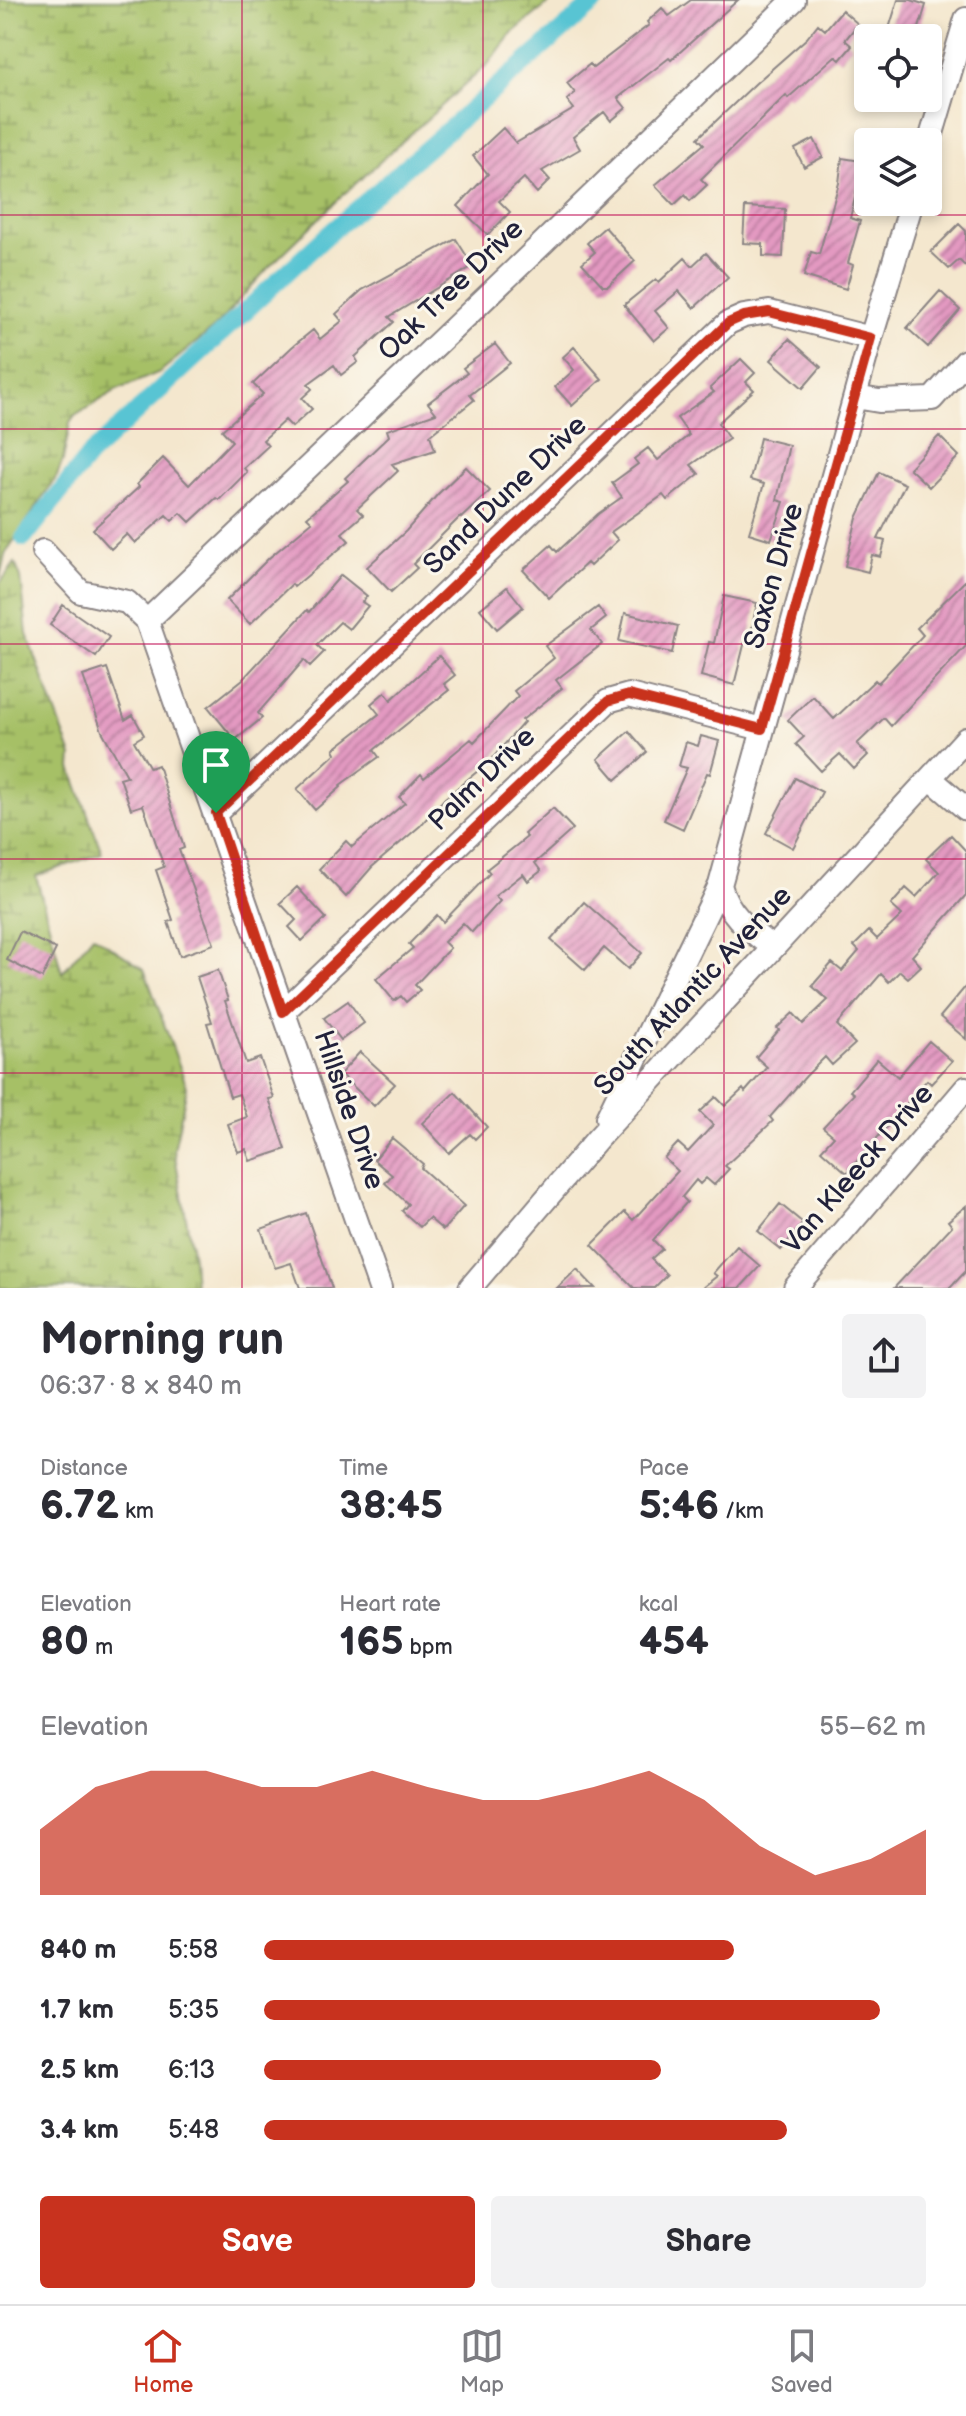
<!DOCTYPE html>
<meta charset="utf-8">
<style>
:root{--surface:#fff;--page:#f2f2f3;--text:#2b2b33;--muted:#7c7c81;--line:#e1e1e2;--accent:#c8321e}
body{margin:0;font-family:"Balsamiq Sans",sans-serif;background:var(--page);color:var(--text);height:100vh;display:flex;flex-direction:column;font-size:30px;white-space:nowrap}
*{box-sizing:border-box;margin:0}
p{font-size:26px;color:var(--muted)}
.icon{flex:none;width:44px;height:44px;fill:none;stroke:currentColor;stroke-width:2;stroke-linecap:round;stroke-linejoin:round}
.map{position:relative;height:1288px;overflow:hidden}
.details{display:flex;flex-direction:column;background:var(--surface);flex:1}
.details>*{flex:none}
.buttons{position:absolute;left:854px;top:24px;display:grid;gap:16px}
.buttons a{display:grid;place-items:center;width:88px;height:88px;border-radius:8px;background:var(--surface);box-shadow:0 4px 12px #0003;font-size:40px}
.pin{position:absolute;display:grid;place-items:center;width:68px;height:68px;color:#fff;margin:-82px -34px;border-radius:50% 50% 50% 0;rotate:-45deg;box-shadow:0 0 8px #0007}
.pin .icon{rotate:45deg}
.round{display:grid;place-items:center;flex:none;width:84px;height:84px;border-radius:8px;background:var(--page)}
.overview{display:flex;align-items:center;justify-content:space-between;height:136px;padding:0 40px}
h1{font-size:44px;font-weight:600;line-height:60px}
.stats{display:grid;grid-template-columns:repeat(3,1fr);gap:12px;height:136px;padding:8px 40px}
.stats div{display:grid;align-content:center}
.stats b{font-size:40px;font-weight:600}
.stats small{font-size:22px;font-weight:400}
.stats p{font-size:22px}
.chart{height:224px;padding:16px 40px}
.chart p{display:flex;justify-content:space-between}
.chart svg{width:100%;height:144px;margin-top:8px;fill:var(--accent);opacity:.7}
.cta{display:flex;gap:16px;margin-top:auto;padding:16px 40px}
.cta a{flex:1;height:92px;border-radius:8px;background:var(--accent);color:#fff;font-size:32px;font-weight:600;line-height:92px;text-align:center}
.cta a+a{background:var(--page);color:var(--text)}
ul{padding:0 40px;list-style:none;font-size:26px}
li{display:grid;grid-template-columns:128px 96px 1fr;align-items:center;height:60px}
li i{height:20px;border-radius:10px;background:var(--accent)}
.menu{display:flex;justify-content:space-around;align-items:center;height:112px;border-top:2px solid var(--line);background:var(--surface);font-size:22px;color:var(--muted)}
.menu a{display:grid;justify-items:center;gap:4px}
.menu .selected{color:var(--accent)}
.map>svg:first-child{display:block}
.wetland{fill:url(#wetland-marsh);stroke:#647150;stroke-width:2}
.lines{fill:none;stroke-linecap:round;stroke-linejoin:round}
.canal{stroke:#59c4d3;stroke-width:18}
.building{fill:url(#building-hatch)}
.minor-casing{stroke:#8b8484;stroke-width:26}
.minor{stroke:#fff;stroke-width:22}
.route-casing{stroke:#fff;stroke-width:16}
.route{stroke:#c8321e;stroke-width:10}
.grid{fill:none;stroke:#c2185b;stroke-width:2;stroke-opacity:0.55}
.labels{text-anchor:middle;dominant-baseline:central;stroke-width:6;stroke-linejoin:round;paint-order:stroke}
.street-label{font-size:28px;fill:#22223b;stroke:#fbf7ec}
</style>
<div class="map">
<svg width="966" height="1288" viewBox="0 0 966 1288">
<defs>
<pattern id="wetland-marsh" width="20" height="14" patternUnits="userSpaceOnUse" patternTransform="scale(2)"><rect width="20" height="14" fill="#a6c066"/><path d="M1 5h8M5 5V1M11 12h8M15 12V8" fill="none" stroke="#879c55"/></pattern>
<pattern id="building-hatch" width="6" height="6" patternUnits="userSpaceOnUse" patternTransform="scale(2)"><rect width="6" height="6" fill="#e399c1"/><path d="M-1 1l2-2M0 6l6-6M5 7l2-2" fill="none" stroke="#b87c9e"/></pattern>
</defs>
<rect width="100%" height="100%" fill="#fbf7ec"/>
<filter id="ink" filterUnits="userSpaceOnUse"><feTurbulence type="fractalNoise" baseFrequency=".0125" numOctaves="2"/><feDisplacementMap in="SourceGraphic" scale="16" xChannelSelector="R" yChannelSelector="G"/><feConvolveMatrix kernelMatrix="1 2 1 2 8 2 1 2 1" color-interpolation-filters="sRGB"/></filter>
<filter id="wash" filterUnits="userSpaceOnUse"><feTurbulence type="fractalNoise" baseFrequency=".006" numOctaves="4" result="noise"/><feDisplacementMap in="SourceGraphic" scale="32" xChannelSelector="R" yChannelSelector="G"/><feGaussianBlur stdDeviation="1.8" result="paint"/><feColorMatrix in="noise" values="0 0 0 0 0 0 0 0 0 0 0 0 0 0 0 0 0 1.4 0 .05"/><feComposite in="paint" operator="in"/></filter>
<g filter="url(#wash)">
<rect width="100%" height="100%" fill="#f4e7ce"/>
<path class="wetland" d="M0,0h553l-41,33 -23,30 -146,132 -75,73 -53,59 -55,45 -45,19 -40,25 -5,7 -7,37 -6,16 -52,78 -5,24z
M15,563l6,15 6,56 45,122 -1,12 31,85 -66,23 26,97 31,-38 51,34 43,118 -13,63 19,107 2,31h-195v-705z"/>
<g class="lines">
<path class="canal" d="M24,538l65,-82 234,-217 274,-239"/>
</g>
<g id="blocks">
<path class="building" d="M691,0h47l-67,60 -2,-2 -51,40 8,10 -15,13 -7,-9 -31,25 7,12 -38,22 8,9 -13,13 -13,-15 -25,23 11,11 -22,23 -30,-29 30,-32 -15,-18 30,-28 13,15 58,-34 -7,-9 8,-7 -8,-10 23,-19 3,4 56,-43 -2,-3 15,-14 7,8z
M898,0h13l15,5 -10,33h-30z
M842,10l16,14 -13,16 7,6 -12,14 -5,-4 -47,42 -2,-3 -85,84 6,6 -17,16 -5,-6 -11,10 -19,-20 49,-41 -6,-6 58,-55 51,-45 11,-14 7,6z
M814,139l9,18 -19,10 -9,-18z
M842,158l26,4v26l-10,-2 -8,32 10,3 -12,42 5,2 -7,24 -42,-13 7,-24 8,2 20,-71z
M745,207l40,2 -2,48 -20,-1v-12l-20,-1z
M959,224l7,7v36l-7,-7 -10,9 -18,-17z
M605,227l30,34 -27,25h-5l-21,-23 13,-11 -8,-9z
M456,239l17,27 -84,51 5,5 -39,35 3,5 -17,13 -7,-10 -26,19 4,5 -10,9 10,11 -20,18 -7,-7 -22,20 5,6 -24,22 3,4 -28,28 -3,-2 -26,24 -9,-9 -9,8 -6,-6 -31,28 -8,-9 -16,15 -18,-20 46,-42 -2,-3 26,-26 26,27 43,-44 -10,-11 41,-36 -10,-10 39,-37 21,-17 7,9 22,-18 -6,-7 26,-24z
M706,253l22,24 -34,31 -15,-17 -24,20 14,17 -15,13 -30,-36 32,-26 3,3 26,-24 7,8z
M940,291l20,19 -32,37 -21,-19z
M789,339l32,28 -18,21 -32,-28z
M495,344l15,19 -40,32 4,5 -44,35 5,15 -43,14 6,7 -41,38 6,6 -21,18 7,8 -55,46 -2,-3 -42,40 -23,-24 42,-42 43,-36 -5,-5 41,-36 -3,-3 44,-42 -2,-6 49,-17 -8,-10 39,-30 -4,-5z
M574,347l28,32 -30,27 -17,-19 19,-17 -11,-13z
M741,359l14,14 -9,9 8,8 -36,33 11,16 -38,26 8,9 -32,26 -4,-5 -52,37 7,8 -28,26 -3,-3 -38,35 -26,-28 28,-25 6,7 41,-38 24,-17 -10,-14 26,-19 -4,-5 14,-11 10,12 31,-25 -12,-17 37,-26 -4,-4z
M939,436l20,20 -30,31 -20,-19z
M760,438l29,7 -12,55 7,2 -13,38 -22,-7 15,-49 -14,-4z
M466,467l24,24 -29,27 -1,-1 -47,47 4,4 -26,24 -24,-25 39,-36 32,-37z
M879,472l26,12 -27,55 7,2 -4,16 -9,-2 -4,17 -23,-6 12,-48z
M341,575l26,21 -5,6 6,4 -19,23 -9,-7 -23,23 7,7 -14,14 -6,-6 -46,53 4,5 -27,22 -27,-33 35,-28 64,-69 2,2z
M966,580v66l-75,80 -7,-8 -27,26 11,11 -14,14 -14,-15 -19,17 -25,-27 8,-7 -16,-17 25,-24 21,23 41,-39 3,3 45,-48 -6,-7z
M507,587l16,20 -26,22 -17,-20z
M724,596l33,7 -8,39 -4,-1 -11,44 -33,-9 8,-34 5,1z
M63,605l46,32 -13,20 -46,-32z
M598,607l8,11 -15,12 11,14 -46,36 6,8 -40,32 2,2 -34,39 -45,37 -25,28 -48,41 -26,30 -27,-28 27,-28 6,6 53,-44 -6,-6 22,-23 3,4 47,-39 3,3 44,-46 -4,-5 40,-33 -9,-12z
M625,613l53,13 -6,27 -53,-12z
M439,656l16,19 -11,9 5,6 -75,60 5,7 -39,28 1,2 -26,23 -18,-21 39,-36 -2,-4 45,-35 -8,-10 14,-12 6,8z
M107,668l18,52 8,-5 11,20 -10,6 16,27 8,-3 26,83 -5,2 35,94 -34,12 -12,-34 5,-2 -17,-50 8,-3 -21,-62 -12,4 -11,-31 7,-2 -25,-45 -19,-55z
M629,731l18,21 -31,28 -18,-21z
M701,736l18,5 -9,33 -3,-1 -24,56 -19,-9 23,-52 -8,-2 7,-24 12,4z
M795,778l27,14 -29,56 -27,-15z
M553,808l20,21 -38,34 6,8 -13,10 -5,-7 -28,22 5,5 -28,31 -9,-9 -19,19 6,6 -35,37 5,5 -14,12 -5,-6 -7,5 -18,-22 37,-31 -4,-4 28,-29 6,7 47,-49 -3,-4 40,-32 -3,-3z
M951,835l15,16v44l-54,61 9,10 -13,12 -8,-7 -11,11 -8,-8 -44,51 18,19 -23,21 -7,-8 -19,19 -36,41 3,4 -48,45 4,3 -15,16 -8,-7 -6,6 -4,-4 -14,17 5,5 -34,38 9,9 -11,10 16,16 -13,13h-20l-42,-43 33,-33 8,8 45,-49 -14,-13 14,-15 10,9 25,-27 -13,-13 16,-15 9,9 18,-17 2,3 22,-25 -11,-10 23,-27 -2,-2 16,-15 10,11 25,-24 -16,-14 20,-23 10,8 17,-20 -5,-5 15,-15 8,8 25,-24 -11,-10 15,-17 10,9 23,-25 -13,-13z
M297,887l29,31 -24,23 -13,-14 7,-7 -16,-17z
M584,902l58,51 -14,16 -24,-21 -19,22 -34,-30z
M20,932l36,17 -14,29 -35,-18z
M218,970l10,30 -3,1 21,62 14,-5 14,40 -5,1 17,50 -36,12 -4,-12 -8,3 -10,-28 19,-7 -8,-23 -9,3 -23,-74 5,-1 -15,-45z
M966,986v53l-26,-22z
M348,1001l16,22 -23,17 -17,-22z
M929,1041l23,20 -21,23 -4,-4 -80,93 -26,-23 13,-14 -11,-9 31,-33 -4,-3 27,-32 21,18z
M360,1052l35,32 -21,22 -34,-32z
M455,1092l32,35 -12,12 -5,-5 -21,19 -27,-30z
M392,1138l31,26 -2,4 43,38 -21,24 -14,-12 -9,9 -18,-16 6,-7 -23,-21 7,-8 -18,-15z
M780,1204l23,19 -22,27 -23,-19z
M966,1206v65l-16,17h-56l58,-62 -4,-5z
M306,1213l26,75h-32l-9,-25 -16,5 -14,-39z
M737,1246l23,20 -20,22h-38l15,-12 -4,-3z
M577,1269l18,19h-38z"/>
</g>
</g>
<g filter="url(#ink)">
<use href="#blocks" fill-opacity="0" stroke="#8b8484" stroke-width="2"/>
<g class="lines">
<defs>
<path id="minor" d="M928,147l38,-128
M855,397l24,4 53,-2 34,-38
M43,551l38,41 46,10 20,19 233,667
M147,621l396,-378 251,-243
M930,778l36,31
M216,813l512,-490 16,-7 25,-4 102,26
M773,948c-23,-18 -45,-33 -53,-63l151,-547 41,-136
M283,1012l325,-311 21,-6 133,34
M607,1118l113,-233
M470,1288l128,-150 368,-399
M795,1288l171,-200"/>
</defs>
<use href="#minor" class="minor-casing"/>
<use href="#minor" class="minor"/>
</g>
</g>
<g class="lines" filter="url(#ink)">
<defs>
<path id="route" d="M769,312l102,26 -109,391 -133,-34 -21,6 -325,311 -67,-199 512,-490 16,-7z"/>
</defs>
<use href="#route" class="route-casing"/>
<use href="#route" class="route"/>
</g>
<path class="grid" d="M242,0v1288M483,0v1288M724,0v1288M0,215h966M0,429h966M0,644h966M0,859h966M0,1073h966"/>
<g class="labels">
<g class="street-label">
<text transform="translate(451 290) rotate(-44)">Oak Tree Drive</text>
<text transform="translate(505 495) rotate(-44)">Sand Dune Drive</text>
<text transform="translate(774 576) rotate(-74)">Saxon Drive</text>
<text transform="translate(482 779) rotate(-44)">Palm Drive</text>
<text transform="translate(693 991) rotate(-47)">South Atlantic Avenue</text>
<text transform="translate(349 1110) rotate(71)">Hillside Drive</text>
<text transform="translate(858 1169) rotate(-49)">Van Kleeck Drive</text>
</g>
</g>
</svg>
<div class="buttons">
<a><svg class="icon" aria-label="locate" viewBox="0 0 24 24"><circle cx="12" cy="12" r="6"/><path d="M12 2v4M12 18v4M2 12h4M18 12h4"/></svg></a>
<a><svg class="icon" aria-label="layers" viewBox="0 0 24 24"><path d="M12 4l9 5-9 5-9-5zM3 14l9 5 9-5"/></svg></a>
</div>
<div class="pin" style="left:216px;top:813px;background:#1e9e55"><svg class="icon" aria-label="arrive" viewBox="0 0 24 24"><path d="M6 21V4h12l-3 4 3 4H6"/></svg></div>
</div>
<section class="details">
<div class="overview"><div><h1>Morning run</h1><p>06:37 · 8 × 840 m</p></div><a class="round"><svg class="icon" aria-label="share" viewBox="0 0 24 24"><path d="M12 15V3M7 8l5-5 5 5M5 13v7h14v-7"/></svg></a></div>
<div class="stats">
<div><p>Distance</p><b>6.72<small> km</small></b></div>
<div><p>Time</p><b>38:45</b></div>
<div><p>Pace</p><b>5:46<small> /km</small></b></div>
</div>
<div class="stats">
<div><p>Elevation</p><b>80<small> m</small></b></div>
<div><p>Heart rate</p><b>165<small> bpm</small></b></div>
<div><p>kcal</p><b>454</b></div>
</div>
<div class="chart"><p><span>Elevation</span>55–62 m</p>
<svg viewBox="0 0 160 44" preserveAspectRatio="none"><path d="M0 44V24L10 11L20 6L30 6L40 11L50 11L60 6L70 11L80 15L90 15L100 11L110 6L120 15L130 29L140 38L150 33L160 24V44z"/></svg>
</div>
<ul>
<li><b>840 m</b>5:58<i style="width:71%"></i></li>
<li><b>1.7 km</b>5:35<i style="width:93%"></i></li>
<li><b>2.5 km</b>6:13<i style="width:60%"></i></li>
<li><b>3.4 km</b>5:48<i style="width:79%"></i></li>
</ul>
<div class="cta"><a>Save</a><a>Share</a></div>
</section>
<nav class="menu">
<a class="selected"><svg class="icon" aria-label="home" viewBox="0 0 24 24"><path d="M3 11l9-7 9 7M6 9v11h12V9"/></svg>Home</a>
<a><svg class="icon" aria-label="map" viewBox="0 0 24 24"><path d="M3 6l6-2 6 2 6-2v14l-6 2-6-2-6 2zM9 4v14M15 6v14"/></svg>Map</a>
<a><svg class="icon" aria-label="saved" viewBox="0 0 24 24"><path d="M7 4h10v16l-5-4-5 4z"/></svg>Saved</a>
</nav>
